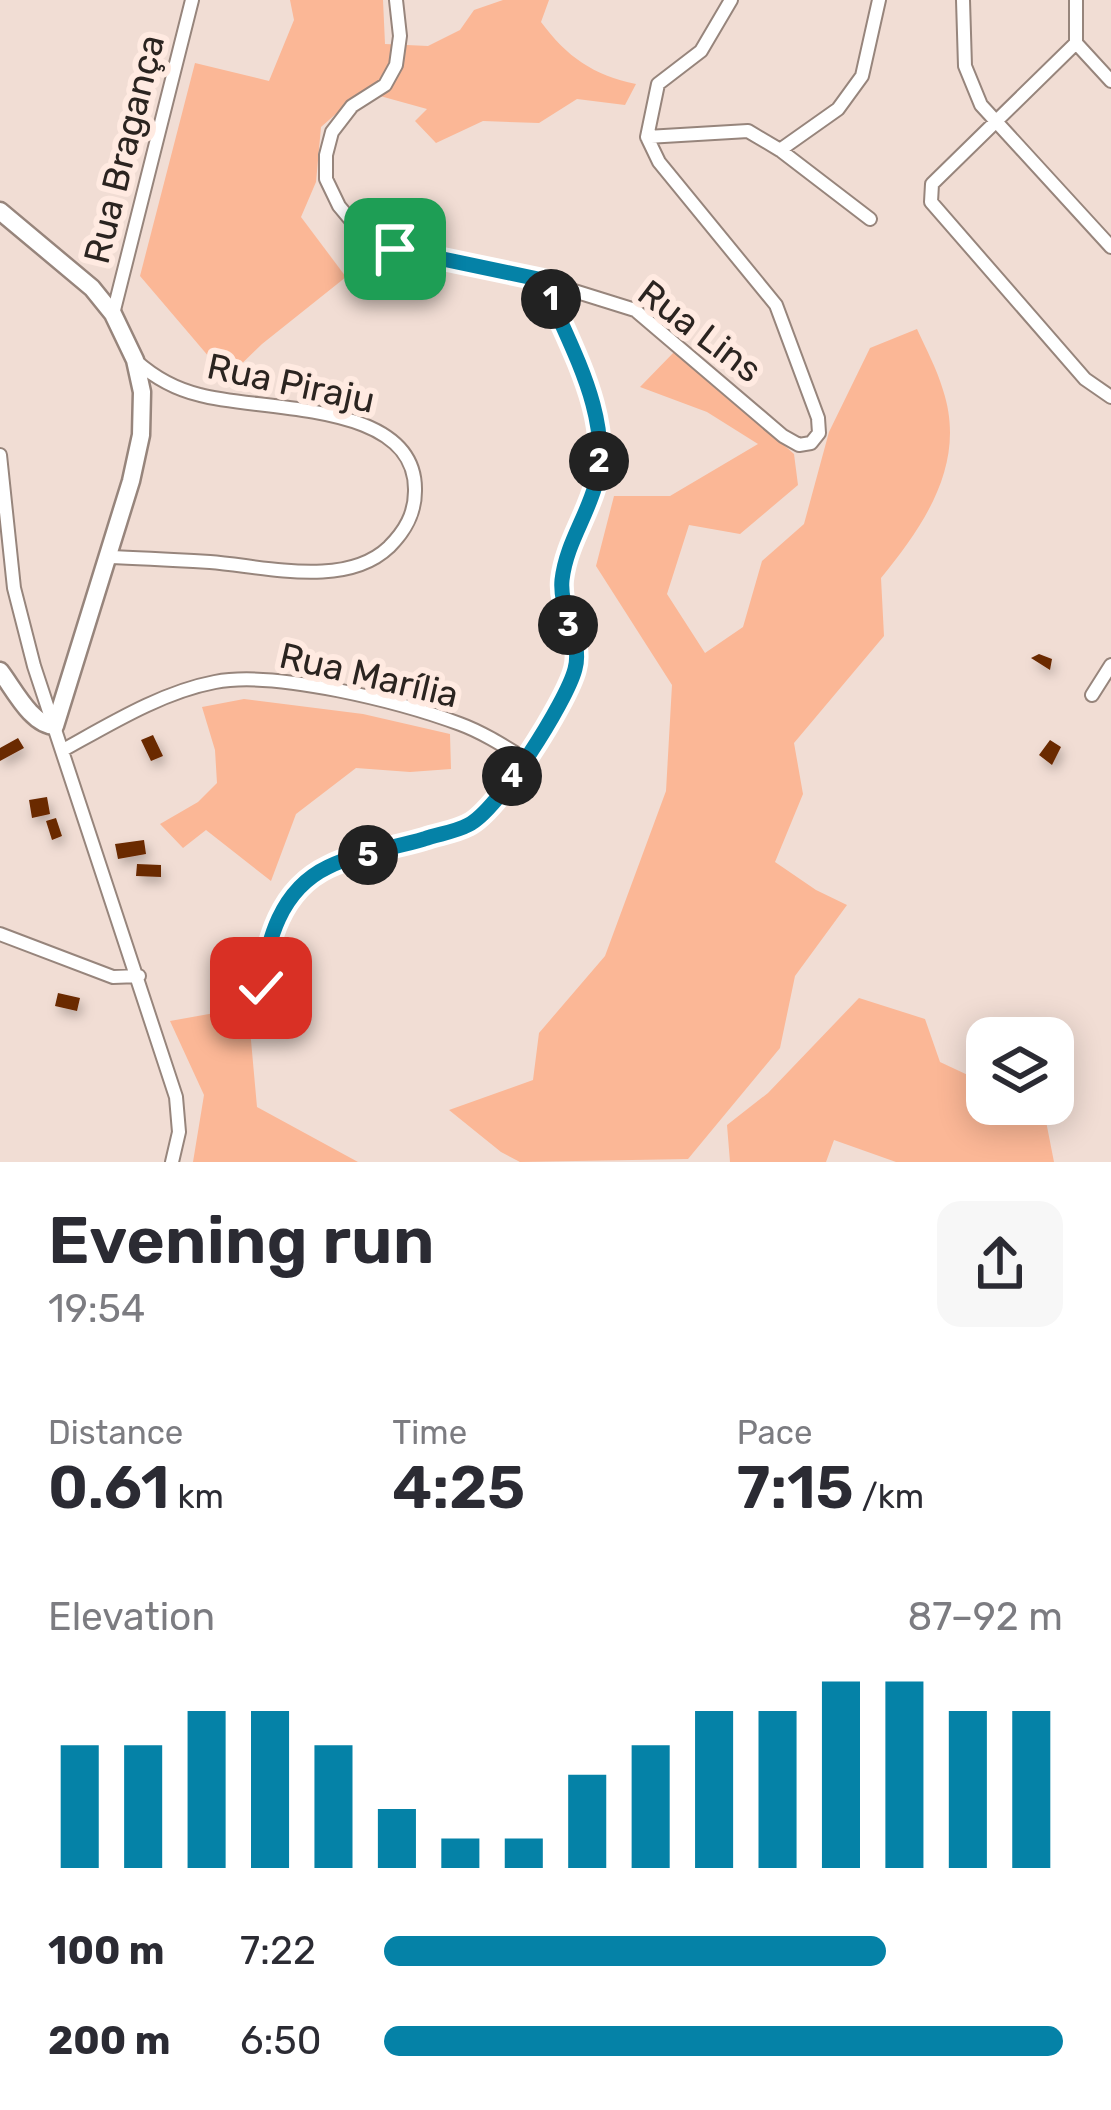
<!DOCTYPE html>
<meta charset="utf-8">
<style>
:root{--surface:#fff;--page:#f7f7f7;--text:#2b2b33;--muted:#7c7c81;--accent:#0582a7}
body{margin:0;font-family:Rubik,sans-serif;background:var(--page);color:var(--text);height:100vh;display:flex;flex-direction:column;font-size:45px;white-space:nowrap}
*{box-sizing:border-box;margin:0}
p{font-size:39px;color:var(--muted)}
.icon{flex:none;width:66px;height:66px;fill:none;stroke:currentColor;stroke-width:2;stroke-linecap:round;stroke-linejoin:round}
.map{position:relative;height:1162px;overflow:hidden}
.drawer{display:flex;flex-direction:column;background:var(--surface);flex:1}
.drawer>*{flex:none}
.buttons{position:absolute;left:966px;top:1017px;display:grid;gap:24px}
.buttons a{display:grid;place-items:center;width:108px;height:108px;border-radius:24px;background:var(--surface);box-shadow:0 6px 30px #0003;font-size:60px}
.pin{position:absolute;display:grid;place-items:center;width:102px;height:102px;color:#fff;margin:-51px;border-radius:24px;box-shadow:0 6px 18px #0006}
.km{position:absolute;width:60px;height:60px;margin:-30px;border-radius:50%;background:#222;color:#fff;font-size:33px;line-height:60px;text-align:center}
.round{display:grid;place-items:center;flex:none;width:126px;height:126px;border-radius:24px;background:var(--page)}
.headline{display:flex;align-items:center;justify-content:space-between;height:204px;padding:0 48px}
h1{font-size:66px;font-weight:600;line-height:90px}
.stats{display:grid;grid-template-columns:repeat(3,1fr);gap:18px;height:204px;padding:12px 48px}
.stats div{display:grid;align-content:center}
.stats b{font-size:60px;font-weight:600}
.stats small{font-size:33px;font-weight:400}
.stats p{font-size:33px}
.chart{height:336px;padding:24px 48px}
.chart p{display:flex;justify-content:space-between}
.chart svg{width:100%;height:216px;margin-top:12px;stroke:var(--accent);stroke-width:6}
ul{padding:0 48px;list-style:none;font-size:39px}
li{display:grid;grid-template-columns:192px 144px 1fr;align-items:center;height:90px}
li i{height:30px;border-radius:15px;background:var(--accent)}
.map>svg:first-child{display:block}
.green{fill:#fbb796}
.building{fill:#6a2900;filter:url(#shadow)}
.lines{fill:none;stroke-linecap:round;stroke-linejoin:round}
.minor-casing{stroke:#97857c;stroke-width:16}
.tertiary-casing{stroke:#97857c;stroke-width:21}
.minor{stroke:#fff;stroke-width:12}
.tertiary{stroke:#fff;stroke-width:16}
.route-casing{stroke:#fff;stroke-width:24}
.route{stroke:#0582a7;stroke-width:15}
.labels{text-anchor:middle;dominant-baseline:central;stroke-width:12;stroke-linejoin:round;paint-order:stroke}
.street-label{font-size:36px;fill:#2b2420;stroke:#ffeae1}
</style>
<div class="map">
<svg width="1111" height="1162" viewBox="0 0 1111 1162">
<defs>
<filter id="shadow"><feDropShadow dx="3.5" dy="6" stdDeviation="6" flood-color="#0004"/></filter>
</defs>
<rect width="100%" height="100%" fill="#f1ddd4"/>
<path class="green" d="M290,0h93l2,44 43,2 32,-16 14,-20 29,-10h46l-8,22c26,35 52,53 95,62l-11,21 -48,-6 -38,24 -56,-2 -47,22 -21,-22 12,-12 -65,-18 -41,36 -5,55 -15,35 45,60 -84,67 -35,34 -87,-102 55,-213 74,18 25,-61z
M917,329c9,20 20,40 26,61 24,73 -18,134 -62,188l3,58 -90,107 9,51 -28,68 41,28 31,15 -52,71 -15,72 -92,111 -168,3 -19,-10 -52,-42 84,-30 6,-47 66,-77 61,-165 6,-106 -76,-119 18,-70h56l88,-52 -51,-32 -67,-25 36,-37 118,104 4,31 -58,49 -51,-9 -22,69 38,59 38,-26 19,-66 42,-37 25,-92 41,-84z
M244,699l119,15 87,20 1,35 -41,3 -54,-4 -60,46 -25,67 -65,-51 -23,18 -23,-24 38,-22 19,-19 -2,-33 -13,-43z
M859,998l66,21 15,43 47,22v20h42l15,7 10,51h-158l-62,-22 -8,22h-96l-3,-37 41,-32z
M248,1007l9,100 101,55h-165l11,-67 -34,-74z"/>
<path class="building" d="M1039,654l13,5 -2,11 -19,-12z
M153,735l10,21 -12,5 -10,-21z
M18,738l6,10 -24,13v-13z
M1050,740l11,7 -9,18 -13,-10z
M47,797l3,17 -18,4 -3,-18z
M56,818l6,18 -10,4 -6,-19z
M144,840l2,14 -28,5 -3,-15z
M137,864l24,1v12l-25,-1z
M58,993l22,5 -3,13 -22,-5z"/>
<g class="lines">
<defs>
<path id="minor" d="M396,0l4,36 -4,29 -11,20 -33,21 -20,26 -6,23v24l13,27 20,24 36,19 115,22 125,39 148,126 16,9 12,-2 8,-10 -1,-15 -42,-113 -117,-143 -12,-25 11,-53 43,-33 30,-51
M963,0l2,66 16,39 130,142
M1076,0v43l35,38
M1076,43l-144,141 -1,18 154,177 26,18
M647,137l101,-6 32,19 90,69
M780,150l58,-41 24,-33 17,-76
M113,314l79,-314
M0,455l14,133 20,78 142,431 3,35 -7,30
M108,557c34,1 68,3 102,5 53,4 135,27 179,-15 16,-16 26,-33 26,-56 2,-91 -153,-79 -215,-96 -25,-6 -45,-17 -64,-34
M1092,695l19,-30
M63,750c47,-26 99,-58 152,-68 60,-12 186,20 245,42 22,8 44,22 65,35
M0,934l113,43 26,-1
M261,988c16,-119 61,-119 163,-149 14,-5 30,-7 43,-13 29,-14 98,-124 108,-156 9,-28 -16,-59 -13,-89 3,-34 23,-62 33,-93 20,-62 -27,-152 -52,-208"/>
<path id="tertiary" d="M0,211l92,77 21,26 22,46 7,32 -1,43 -10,46 -76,245c-24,-1 -41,-37 -55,-55"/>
</defs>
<use href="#minor" class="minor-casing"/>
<use href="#tertiary" class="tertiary-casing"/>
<use href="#minor" class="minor"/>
<use href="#tertiary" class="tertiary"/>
</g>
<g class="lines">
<defs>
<path id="route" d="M261,988c6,-47 19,-98 67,-121 28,-14 66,-19 96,-28 14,-5 31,-7 44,-14 29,-13 99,-124 107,-156 8,-28 -16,-59 -13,-89 4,-35 24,-62 33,-94 19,-63 -22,-134 -46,-191l-6,-15 -148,-31"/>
</defs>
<use href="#route" class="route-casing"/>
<use href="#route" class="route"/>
</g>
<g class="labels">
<g class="street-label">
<text transform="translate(124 149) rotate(-76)">Rua Bragança</text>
<text transform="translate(700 331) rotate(37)">Rua Lins</text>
<text transform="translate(291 383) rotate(12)">Rua Piraju</text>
<text transform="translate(369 675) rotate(13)">Rua Marília</text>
</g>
</g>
</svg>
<div class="buttons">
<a><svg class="icon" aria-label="layers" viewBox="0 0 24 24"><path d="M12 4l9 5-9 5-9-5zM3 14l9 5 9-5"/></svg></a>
</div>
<div class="pin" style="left:395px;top:249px;background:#1e9e55"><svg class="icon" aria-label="arrive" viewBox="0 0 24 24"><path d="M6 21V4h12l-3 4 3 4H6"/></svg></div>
<div class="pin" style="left:261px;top:988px;background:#d93025"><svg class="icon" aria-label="check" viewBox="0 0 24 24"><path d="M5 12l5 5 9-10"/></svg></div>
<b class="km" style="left:551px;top:299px">1</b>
<b class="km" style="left:599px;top:461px">2</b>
<b class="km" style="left:568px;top:625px">3</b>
<b class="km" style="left:512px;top:776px">4</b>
<b class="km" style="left:368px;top:855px">5</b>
</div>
<section class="drawer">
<div class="headline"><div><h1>Evening run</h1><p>19:54</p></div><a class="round"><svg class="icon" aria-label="share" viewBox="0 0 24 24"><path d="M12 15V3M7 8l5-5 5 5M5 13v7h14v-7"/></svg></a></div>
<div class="stats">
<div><p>Distance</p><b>0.61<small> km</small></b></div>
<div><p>Time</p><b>4:25</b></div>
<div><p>Pace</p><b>7:15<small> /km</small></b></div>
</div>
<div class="chart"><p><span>Elevation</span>87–92 m</p>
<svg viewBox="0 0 160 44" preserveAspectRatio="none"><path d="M5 44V19M15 44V19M25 44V12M35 44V12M45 44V19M55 44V32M65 44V38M75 44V38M85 44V25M95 44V19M105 44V12M115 44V12M125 44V6M135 44V6M145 44V12M155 44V12"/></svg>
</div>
<ul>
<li><b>100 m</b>7:22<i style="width:74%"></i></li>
<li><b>200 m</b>6:50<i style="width:100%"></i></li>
</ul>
</section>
